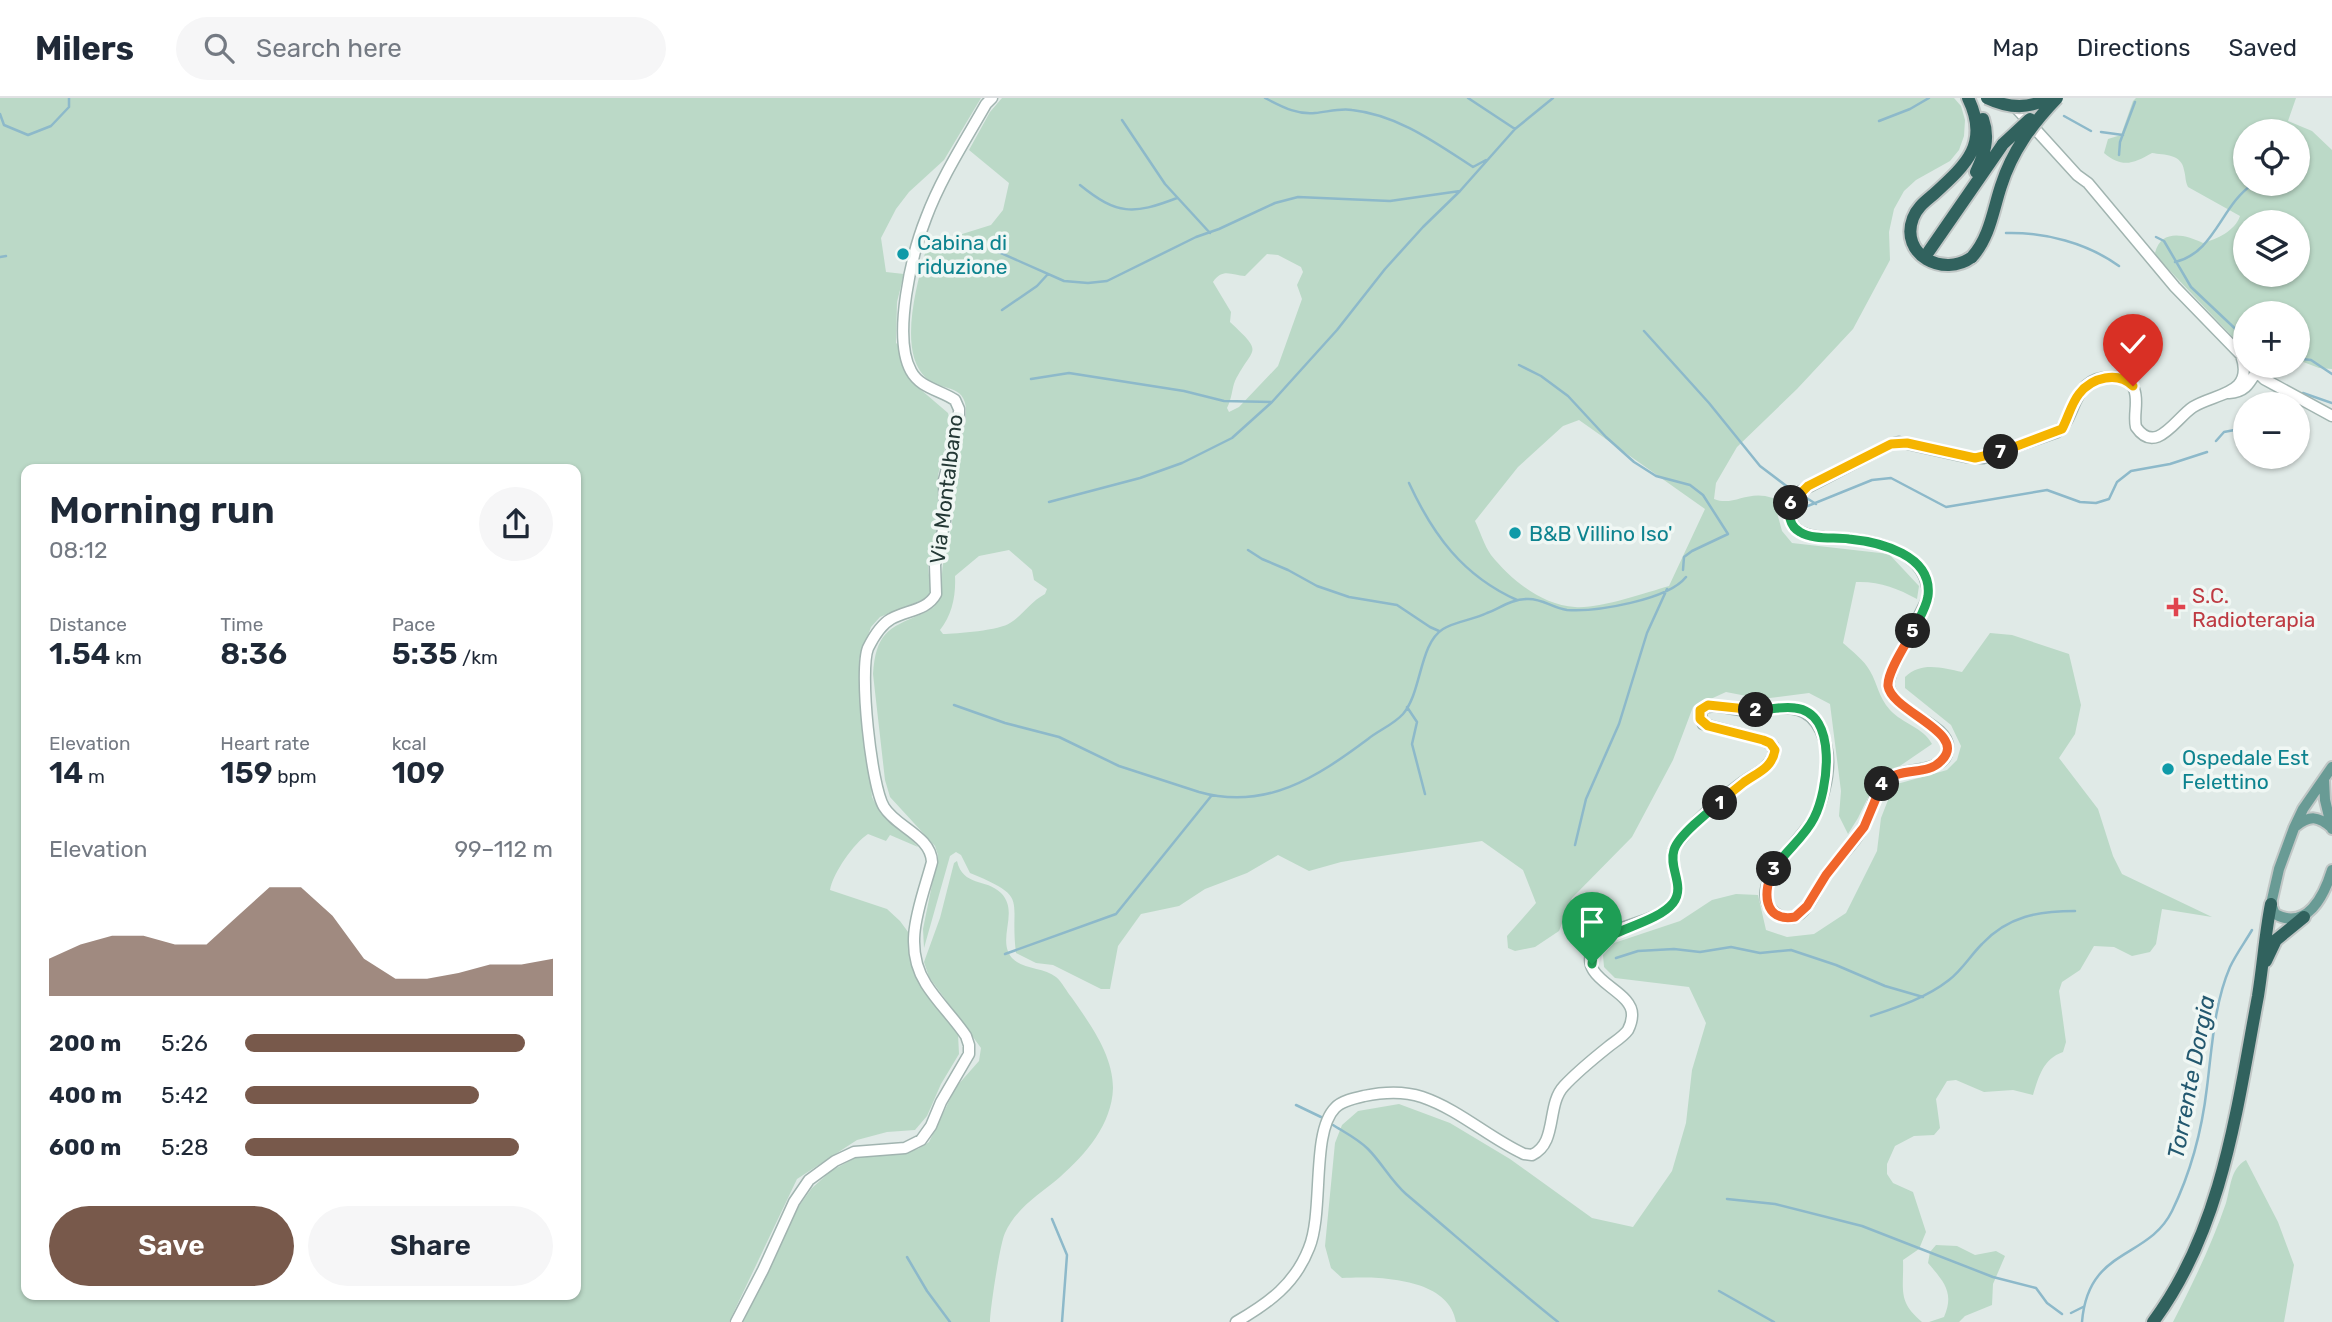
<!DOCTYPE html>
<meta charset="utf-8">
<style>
:root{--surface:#fff;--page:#f6f6f7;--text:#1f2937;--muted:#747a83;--line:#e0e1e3;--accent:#78594b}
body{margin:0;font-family:Rubik,sans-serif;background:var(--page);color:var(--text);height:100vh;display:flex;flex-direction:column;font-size:26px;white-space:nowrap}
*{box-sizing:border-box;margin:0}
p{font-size:23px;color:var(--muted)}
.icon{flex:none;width:38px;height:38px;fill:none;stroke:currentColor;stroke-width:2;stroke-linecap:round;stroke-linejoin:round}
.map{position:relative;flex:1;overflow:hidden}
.drawer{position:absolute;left:21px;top:366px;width:560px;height:836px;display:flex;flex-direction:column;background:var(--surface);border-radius:14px;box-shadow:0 2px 5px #0004}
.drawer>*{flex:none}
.fabs{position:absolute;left:2233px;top:21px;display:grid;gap:14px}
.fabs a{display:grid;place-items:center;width:77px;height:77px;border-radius:50%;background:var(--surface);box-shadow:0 2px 5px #0004;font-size:35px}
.pin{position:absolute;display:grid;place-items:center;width:60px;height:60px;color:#fff;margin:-72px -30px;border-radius:50% 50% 50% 0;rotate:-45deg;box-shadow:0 0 7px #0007}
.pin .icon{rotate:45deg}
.km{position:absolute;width:35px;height:35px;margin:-18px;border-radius:50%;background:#222;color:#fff;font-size:19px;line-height:35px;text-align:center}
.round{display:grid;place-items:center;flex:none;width:74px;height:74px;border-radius:37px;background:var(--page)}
.headline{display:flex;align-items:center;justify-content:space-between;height:119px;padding:0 28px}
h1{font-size:38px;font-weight:600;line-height:52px}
.figures{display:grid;grid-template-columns:repeat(3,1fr);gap:10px;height:119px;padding:7px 28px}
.figures div{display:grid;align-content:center}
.figures b{font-size:30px;font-weight:600}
.figures small{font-size:19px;font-weight:400}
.figures p{font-size:19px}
.chart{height:196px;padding:14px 28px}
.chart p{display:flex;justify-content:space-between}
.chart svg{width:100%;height:126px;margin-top:7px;fill:var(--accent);opacity:.7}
.primary-button{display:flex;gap:14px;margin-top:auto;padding:14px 28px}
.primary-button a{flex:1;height:80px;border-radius:42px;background:var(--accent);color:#fff;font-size:28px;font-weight:600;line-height:80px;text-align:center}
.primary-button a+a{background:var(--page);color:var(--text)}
ul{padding:0 28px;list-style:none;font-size:23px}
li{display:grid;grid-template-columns:112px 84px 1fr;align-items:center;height:52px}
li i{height:18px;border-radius:9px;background:var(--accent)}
header{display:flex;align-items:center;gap:42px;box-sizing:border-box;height:98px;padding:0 35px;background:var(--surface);border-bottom:2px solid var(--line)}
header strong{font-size:33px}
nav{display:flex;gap:38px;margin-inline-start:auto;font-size:24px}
.search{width:490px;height:63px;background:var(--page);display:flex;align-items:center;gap:18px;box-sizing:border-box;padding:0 24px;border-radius:38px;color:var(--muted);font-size:26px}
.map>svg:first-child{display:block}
.green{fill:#bbd9c7;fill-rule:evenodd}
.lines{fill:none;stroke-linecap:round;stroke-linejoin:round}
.stream{stroke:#8db9ca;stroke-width:2.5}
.secondary-casing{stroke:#a1b4b0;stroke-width:13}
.primary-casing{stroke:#c1c7c6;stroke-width:14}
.highway-casing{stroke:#c1c7c6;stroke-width:16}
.secondary{stroke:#fff;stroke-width:10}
.primary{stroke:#699b95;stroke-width:10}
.highway{stroke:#31625e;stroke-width:12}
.highway-bridge-casing{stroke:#c1c7c6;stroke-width:16;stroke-linecap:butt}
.highway-bridge{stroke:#31625e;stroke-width:12}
.split-1-casing{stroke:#fff;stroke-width:14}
.split-2-casing{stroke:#fff;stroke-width:14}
.split-3-casing{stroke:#fff;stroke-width:14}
.split-4-casing{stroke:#fff;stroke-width:14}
.split-5-casing{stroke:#fff;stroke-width:14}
.split-6-casing{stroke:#fff;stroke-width:14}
.split-7-casing{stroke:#fff;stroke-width:14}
.split-8-casing{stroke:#fff;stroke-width:14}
.split-1{stroke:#22a559;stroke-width:9}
.split-2{stroke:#f5b400;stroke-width:9}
.split-3{stroke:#22a559;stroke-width:9}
.split-4{stroke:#f0652b;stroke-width:9}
.split-5{stroke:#f0652b;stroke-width:9}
.split-6{stroke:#22a559;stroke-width:9}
.split-7{stroke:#f5b400;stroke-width:9}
.split-8{stroke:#f5b400;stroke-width:9}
.culture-dot{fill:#0f9aa8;stroke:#f0f7f4;stroke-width:2.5}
.health-dot{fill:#e0444e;stroke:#f0f7f4;stroke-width:2.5}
.labels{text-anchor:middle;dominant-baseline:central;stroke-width:7;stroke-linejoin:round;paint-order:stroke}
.culture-label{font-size:21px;fill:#0d838f;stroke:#f0f7f4;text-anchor:start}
.street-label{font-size:21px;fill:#233835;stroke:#f0f7f4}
.health-label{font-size:21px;fill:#be3a42;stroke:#f0f7f4;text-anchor:start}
.water-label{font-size:23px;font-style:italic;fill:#23586f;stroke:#f0f7f4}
</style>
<header>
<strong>Milers</strong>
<div class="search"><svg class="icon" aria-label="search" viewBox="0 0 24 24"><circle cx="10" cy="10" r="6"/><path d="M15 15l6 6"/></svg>Search here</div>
<nav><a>Map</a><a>Directions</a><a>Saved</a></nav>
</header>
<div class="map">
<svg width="2332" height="1224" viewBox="0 0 2332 1224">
<rect width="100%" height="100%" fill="#e0eae7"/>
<path class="green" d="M0,0h981l-37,62 -35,32 -13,17 -15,29 5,34 18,2 -7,28 -1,41 8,7 2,22 7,11 35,30 3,12 -13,50 1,45 -11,47 3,25 -7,7 -44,18 -9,10 -12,33 13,137c10,22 31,31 46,50l-28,-12 -4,6 -18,-7c-14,9 -35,39 -38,56l57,19 13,12 11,15 1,28 10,24 36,46 1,20 -18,30 -14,32 -12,14 -28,2 -30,8 -60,39 -68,143h-729zM26,371h550v826h-550z
M1002,0h952l7,8 4,14 -1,16 -5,14 -9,11 -34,19 -12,11 -10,18 -5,23 1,28 -37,69 -56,60 -60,58 -21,36 -2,16c20,8 33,-10 59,-1l9,33 10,12 97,11 30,32 -2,13c-20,-11 -38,-18 -61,-17l-13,61c9,8 21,17 27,28 8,14 8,25 20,39 13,14 33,17 42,34l-57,39 -17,35 -10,16 -9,-18 2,-25 -11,-87 -21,-11 -47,6 -36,-7 -33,15 -20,53 -41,77 -60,61 -13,33 -24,16 -20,4 -7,-3 -1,-12 29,-33 -13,-33 -41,-29 -141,21 -32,9 -31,-16 -31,18 -42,16 -26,17 -38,8 -23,32 -8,43h-9l-48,-24 -17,-2 -20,-10c-7,-55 15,-55 -46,-80l-9,-18 -5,-3 -6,4 -26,92 -1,-19 15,-74 -3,-9 -45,-49 -5,-17 -12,-106c3,-40 14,-46 49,-60 6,-3 13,-6 16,-13 5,-11 3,-25 5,-37 1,-14 7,-27 9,-41 2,-16 -2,-32 0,-48 2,-21 14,-41 14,-62 1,-31 -26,-21 -40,-35 -30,-28 -7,-99 1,-133l64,-20 12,-15 6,-27 -40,-33 21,-38zM1267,156l11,1 23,12 2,5 -6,13 5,14 -24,67 -39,41 -10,5 -2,-4c5,-10 5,-20 8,-27 18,-36 30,-26 -5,-59l1,-10 -18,-30c10,-15 20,-6 32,-6zM1579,322l126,89 -36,77c-24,7 -70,23 -94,21 -33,-2 -64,-27 -84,-52 -7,-10 -11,-24 -16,-34l43,-54 45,-41zM1009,452l23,20 2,10 13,9 -2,5c-15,8 -22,21 -35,29 -9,7 -54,11 -67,11l-3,-4c12,-15 16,-34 15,-54l24,-20z
M2136,0h160l-8,23 24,10 20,19v219l-13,-1 -21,-8v-47h-53v37l-88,-93 -2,-4c6,-25 31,-18 48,-10 14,-4 32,-12 37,-27l-52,-29c-3,-6 -2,-10 -4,-17 -2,-16 -20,-15 -32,-17 -19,11 -30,15 -48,0l4,-14 13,-4 12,-34zM2298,33v53h-53v-53zM2298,124v53h-53v-53z
M1990,535l22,2 57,19 12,51 -6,29 -16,24 39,51 15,47 9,18 90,43 -50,-8 -6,35 -6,8 -18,4 -18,-9 -20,-1 -14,24 -18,12 -3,9 7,51 -3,10c-20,7 -24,24 -30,43l-20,-5 -29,2 -28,-12 -9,1 -11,18 4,29 -6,7 -20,1 -19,10 -8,18v10l6,9 20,9 13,40 -7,17 -16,11c1,30 -6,41 19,62h-466c-7,-45 -80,-46 -114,-44l-11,-10 -6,-22 10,-103 7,-18 16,-14 41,-7 51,19 60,36 82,59 41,9 39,-56 14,-48 6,-53 14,-47 -17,-36 -74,-9 -11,-11 -1,-12 11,-12 66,-22 32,-21 24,-6 22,1 8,35 21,7 27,-3 32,-21 31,-62 4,-33 9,-23 7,-11 50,-14 10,-10 4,-14 -10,-21 -46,-37v-11c16,-16 38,-9 57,-5z
M957,763c6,26 29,17 44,32 19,19 -5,46 11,65 11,12 32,9 44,19 6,5 11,15 16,21 18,26 41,57 41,90 -1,36 -27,66 -53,89 -20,17 -44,31 -55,56 -5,10 -15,77 -15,89h-247l56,-116 13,-18 19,-17 33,-18 29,1 25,-5 11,-7 27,-55 23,-26 2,-13 -52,-71 -5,-15 16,-44 14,-55z
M2246,1062l32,62 16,43 -10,57h-111c20,-39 39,-78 53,-119 5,-16 4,-34 20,-43z
M1936,1147l21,1 18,9 21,-4 9,5 -12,28 -1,21 -27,11 -6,6h-30l15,-5c11,-25 -1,-36 -16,-54l2,-11z"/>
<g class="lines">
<path class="stream" d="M1265,0c16,8 31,17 50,15 12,-1 25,-5 37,-3 46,5 84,33 121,57l13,-7
M1468,0l47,31
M0,16l4,11 24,10 23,-9 18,-19v-9
M2064,18l27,15
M1122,22l43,64 45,49
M1879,23l31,-12 19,-11
M2101,34l22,3
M2119,57l1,-13 15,-40
M1080,87c37,30 53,30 97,13
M2006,135c39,-1 81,10 113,33
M2156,139l8,4 27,46 54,51
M994,152l70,31 24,2 19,-2 89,-44 23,-8 56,-26 23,-6 92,4 70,-10
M0,159l6,-1
M2175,164c40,-9 46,-57 78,-78
M1002,212l35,-24 11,-12
M1644,233l65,72 51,63 33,25
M2298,264l4,-3 9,1 21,14
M1519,267l22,11 27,20 38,41 28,25 22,14 34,9 13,10 25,39 -36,17 -8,6 -1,13
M2277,268l12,3 5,-3
M1031,281l38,-6 115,18 40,10 48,1
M2303,295l29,10
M2216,343l8,-9 21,-4
M1409,385c24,52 54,93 108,117
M1805,399l11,7
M1049,404l91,-24 42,-15 50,-25 40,-36 65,-72 48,-61 38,-42 37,-36 55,-62 38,-31
M1798,412l74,-30 19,-2 55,29 101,-17 33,12 16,1 13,-4 8,-17 14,-11 39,-7 37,-12
M1248,452l14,9 26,11 29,16 32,11 48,8 33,22 9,4
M954,607l51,18 54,14 60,29 80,26c67,19 118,-15 169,-53 11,-9 25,-14 35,-25 19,-22 16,-70 40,-85 13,-8 30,-9 44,-16 13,-5 25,-14 40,-14 15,-1 25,9 40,11 29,2 101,-10 119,-33
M1407,609l10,15 -5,22 13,50
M1575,747l11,-46 33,-75 28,-91 20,-44
M1005,856l111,-40 96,-119
M1616,860l22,-7 36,-2 26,3 31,-5 29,6 31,-3 45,15 49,21 38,11
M1871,918c27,-9 55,-18 78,-36 13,-10 21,-24 33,-36 26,-28 57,-33 93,-33
M1296,1007l25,12
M1333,1027c11,7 25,14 35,24 14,14 23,32 38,45 51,43 101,87 152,128
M1727,1101l48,5 87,22 131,51 43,11 11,15 15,11
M1052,1121l15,36 -5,67
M907,1159l20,34 23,31
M1719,1193l55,31
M2071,1215l12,-6
M2082,1224c6,-75 66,-62 90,-111 19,-39 30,-81 35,-124 5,-39 7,-83 23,-120 6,-13 15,-25 22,-37"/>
<defs>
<path id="secondary" d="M2007,0l70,77 11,8 87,104 70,72
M2251,268l13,13 68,37
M2229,295c16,-1 20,-9 27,-21
M736,1224l27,-52 31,-68 15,-22 26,-19 19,-9 51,-4 16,-8 10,-14 10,-24 28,-48v-9l-3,-9c-12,-18 -28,-33 -40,-52 -25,-39 -5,-81 6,-122 -1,-26 -36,-35 -48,-55 -13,-21 -25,-137 -16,-159 5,-10 12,-23 23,-29 15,-9 36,-8 45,-25l-1,-29 10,-44 -1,-41 15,-59v-12l-4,-9c-15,-10 -35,-12 -44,-29 -19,-34 1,-118 15,-153 15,-40 39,-77 60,-114l6,-6
M1236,1224c33,-19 59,-38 73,-74 15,-36 2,-116 26,-140 6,-7 20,-10 29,-12 19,-4 40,-5 58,1 38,13 67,41 102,57l8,1c26,-12 14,-50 32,-69 13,-14 29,-27 44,-39 6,-5 15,-10 20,-17 2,-4 4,-10 4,-15 1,-26 -57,-35 -38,-68 13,-23 60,-22 78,-43 16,-18 -9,-42 5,-60 18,-23 43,-45 66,-62 13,-9 24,-12 31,-27l-1,-9 -10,-6 -60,-16 -3,-14c12,-8 27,-1 41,0 31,3 63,-15 80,21 4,9 7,20 7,31 0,18 -6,40 -14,56 -11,21 -70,68 -40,94 5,4 12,8 19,6 15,-5 24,-30 32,-42 12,-17 29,-31 39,-50 7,-12 9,-27 16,-39 14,-26 67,-7 68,-40 0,-24 -55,-34 -60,-63l4,-14 36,-72c2,-42 -42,-55 -78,-59 -14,-2 -30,0 -44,-5 -22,-7 -19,-29 -5,-43l90,-47 8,-2 67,15 17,1 74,-26c22,-15 12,-58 60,-55 8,1 14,5 17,12 5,12 -1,26 2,38 20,29 40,-9 57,-20 22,-14 62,-12 48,-52"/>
<path id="primary" d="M2332,669l-29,42 -9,19 -15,41 -8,35 4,10c32,17 49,-18 57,-44
M2324,682l1,20 7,29
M2296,728c14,-11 22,-10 36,2"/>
<path id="highway" d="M1968,0c22,45 -1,66 -34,96 -8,7 -17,13 -21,24 -14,37 31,60 59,39
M1976,74c8,-17 14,-33 7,-53
M1929,153l74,-107
M2266,863l10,-21 28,-23
M2153,1224c70,-94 84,-215 105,-326 5,-31 7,-62 13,-92"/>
</defs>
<use href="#secondary" class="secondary-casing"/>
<use href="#primary" class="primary-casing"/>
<use href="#highway" class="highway-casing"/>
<use href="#secondary" class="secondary"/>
<use href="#primary" class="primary"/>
<use href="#highway" class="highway"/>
<defs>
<path id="highway-bridge" d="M1987,0c21,10 41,12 61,0
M2003,46l27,-25
M1972,159c18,-20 21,-47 29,-71 11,-35 31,-62 56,-88"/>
</defs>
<use href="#highway-bridge" class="highway-bridge-casing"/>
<use href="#highway-bridge" class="highway-bridge"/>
</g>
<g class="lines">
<defs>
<path id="split-1" d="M1592,866l2,-17 6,-6c19,-12 60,-21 73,-38 13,-17 -5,-35 1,-53 4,-14 34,-38 46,-47"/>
<path id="split-2" d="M1720,705c7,-7 15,-14 23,-20 13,-10 29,-14 32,-33l-5,-7 -7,-3 -55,-14 -8,-7v-9l8,-5 48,5"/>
<path id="split-3" d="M1756,612c13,0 26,-4 39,-2 44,5 33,83 19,110 -10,20 -28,32 -40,51"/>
<path id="split-4" d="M1774,771c-12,21 -11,54 21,48l12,-11 19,-31 38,-48 18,-43"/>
<path id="split-5" d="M1882,686c17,-19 44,-7 59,-23 29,-28 -49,-49 -53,-75 -1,-14 18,-42 25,-55"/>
<path id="split-6" d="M1791,405c-3,11 -2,23 9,29 13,8 34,5 49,7 31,3 84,16 79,57 -2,13 -10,24 -15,35"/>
<path id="split-7" d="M1791,405l17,-17 83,-42 16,-1 68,15 26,-6"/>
<path id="split-8" d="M2001,354l61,-23c6,-11 9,-25 17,-35 13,-17 39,-23 54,-8"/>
</defs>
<use href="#split-1" class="split-1-casing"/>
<use href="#split-2" class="split-2-casing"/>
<use href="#split-3" class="split-3-casing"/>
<use href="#split-4" class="split-4-casing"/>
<use href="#split-5" class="split-5-casing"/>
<use href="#split-6" class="split-6-casing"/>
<use href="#split-7" class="split-7-casing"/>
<use href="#split-8" class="split-8-casing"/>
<use href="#split-1" class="split-1"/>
<use href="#split-2" class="split-2"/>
<use href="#split-3" class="split-3"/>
<use href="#split-4" class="split-4"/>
<use href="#split-5" class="split-5"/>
<use href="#split-6" class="split-6"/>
<use href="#split-7" class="split-7"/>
<use href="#split-8" class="split-8"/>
</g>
<g class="culture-dot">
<circle cx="903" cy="156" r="7"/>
<circle cx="1515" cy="435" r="7"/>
<circle cx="2168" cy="671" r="7"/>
</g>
<path class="health-dot" d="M2172.5 498.5h7v7h7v7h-7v7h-7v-7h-7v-7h7z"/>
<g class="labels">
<g class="culture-label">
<text x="917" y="144">Cabina di<tspan x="917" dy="24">riduzione</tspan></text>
<text x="1529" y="435">B&amp;B Villino Iso'</text>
<text x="2182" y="659">Ospedale Est<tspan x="2182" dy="24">Felettino</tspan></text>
</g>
<g class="street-label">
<text transform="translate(946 391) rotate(-83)">Via Montalbano</text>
</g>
<g class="health-label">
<text x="2192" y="497">S.C.<tspan x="2192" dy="24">Radioterapia</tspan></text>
</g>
<g class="water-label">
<text transform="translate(2191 979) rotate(-79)">Torrente Dorgia</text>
</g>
</g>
</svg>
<div class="fabs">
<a><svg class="icon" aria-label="locate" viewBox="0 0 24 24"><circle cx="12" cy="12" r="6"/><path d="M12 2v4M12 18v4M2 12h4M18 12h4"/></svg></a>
<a><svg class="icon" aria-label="layers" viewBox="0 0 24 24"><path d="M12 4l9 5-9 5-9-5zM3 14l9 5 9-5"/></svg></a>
<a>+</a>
<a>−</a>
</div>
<div class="pin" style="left:1592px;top:866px;background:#1e9e55"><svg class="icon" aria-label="arrive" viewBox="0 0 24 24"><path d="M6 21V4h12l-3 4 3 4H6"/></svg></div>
<div class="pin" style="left:2133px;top:288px;background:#d93025"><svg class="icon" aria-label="check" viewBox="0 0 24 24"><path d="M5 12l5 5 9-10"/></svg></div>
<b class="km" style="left:1720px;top:705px">1</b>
<b class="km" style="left:1756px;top:612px">2</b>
<b class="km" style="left:1774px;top:771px">3</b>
<b class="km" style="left:1882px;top:686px">4</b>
<b class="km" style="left:1913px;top:533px">5</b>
<b class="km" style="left:1791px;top:405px">6</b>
<b class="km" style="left:2001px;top:354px">7</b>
<section class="drawer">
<div class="headline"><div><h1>Morning run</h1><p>08:12</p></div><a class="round"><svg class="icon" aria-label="share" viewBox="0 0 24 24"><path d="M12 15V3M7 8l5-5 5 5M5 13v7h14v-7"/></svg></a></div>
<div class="figures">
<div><p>Distance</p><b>1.54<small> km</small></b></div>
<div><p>Time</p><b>8:36</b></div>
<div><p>Pace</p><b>5:35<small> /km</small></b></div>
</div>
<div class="figures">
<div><p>Elevation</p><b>14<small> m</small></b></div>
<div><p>Heart rate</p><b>159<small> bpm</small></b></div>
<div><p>kcal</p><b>109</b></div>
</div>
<div class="chart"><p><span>Elevation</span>99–112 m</p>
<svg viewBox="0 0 160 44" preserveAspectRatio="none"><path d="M0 44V31L10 26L20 23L30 23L40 26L50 26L60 16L70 6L80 6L90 16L100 31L110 38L120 38L130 36L140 33L150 33L160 31V44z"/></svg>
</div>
<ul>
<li><b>200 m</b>5:26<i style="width:91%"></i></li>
<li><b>400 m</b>5:42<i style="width:76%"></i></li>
<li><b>600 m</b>5:28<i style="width:89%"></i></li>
</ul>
<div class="primary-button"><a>Save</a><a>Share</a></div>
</section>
</div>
